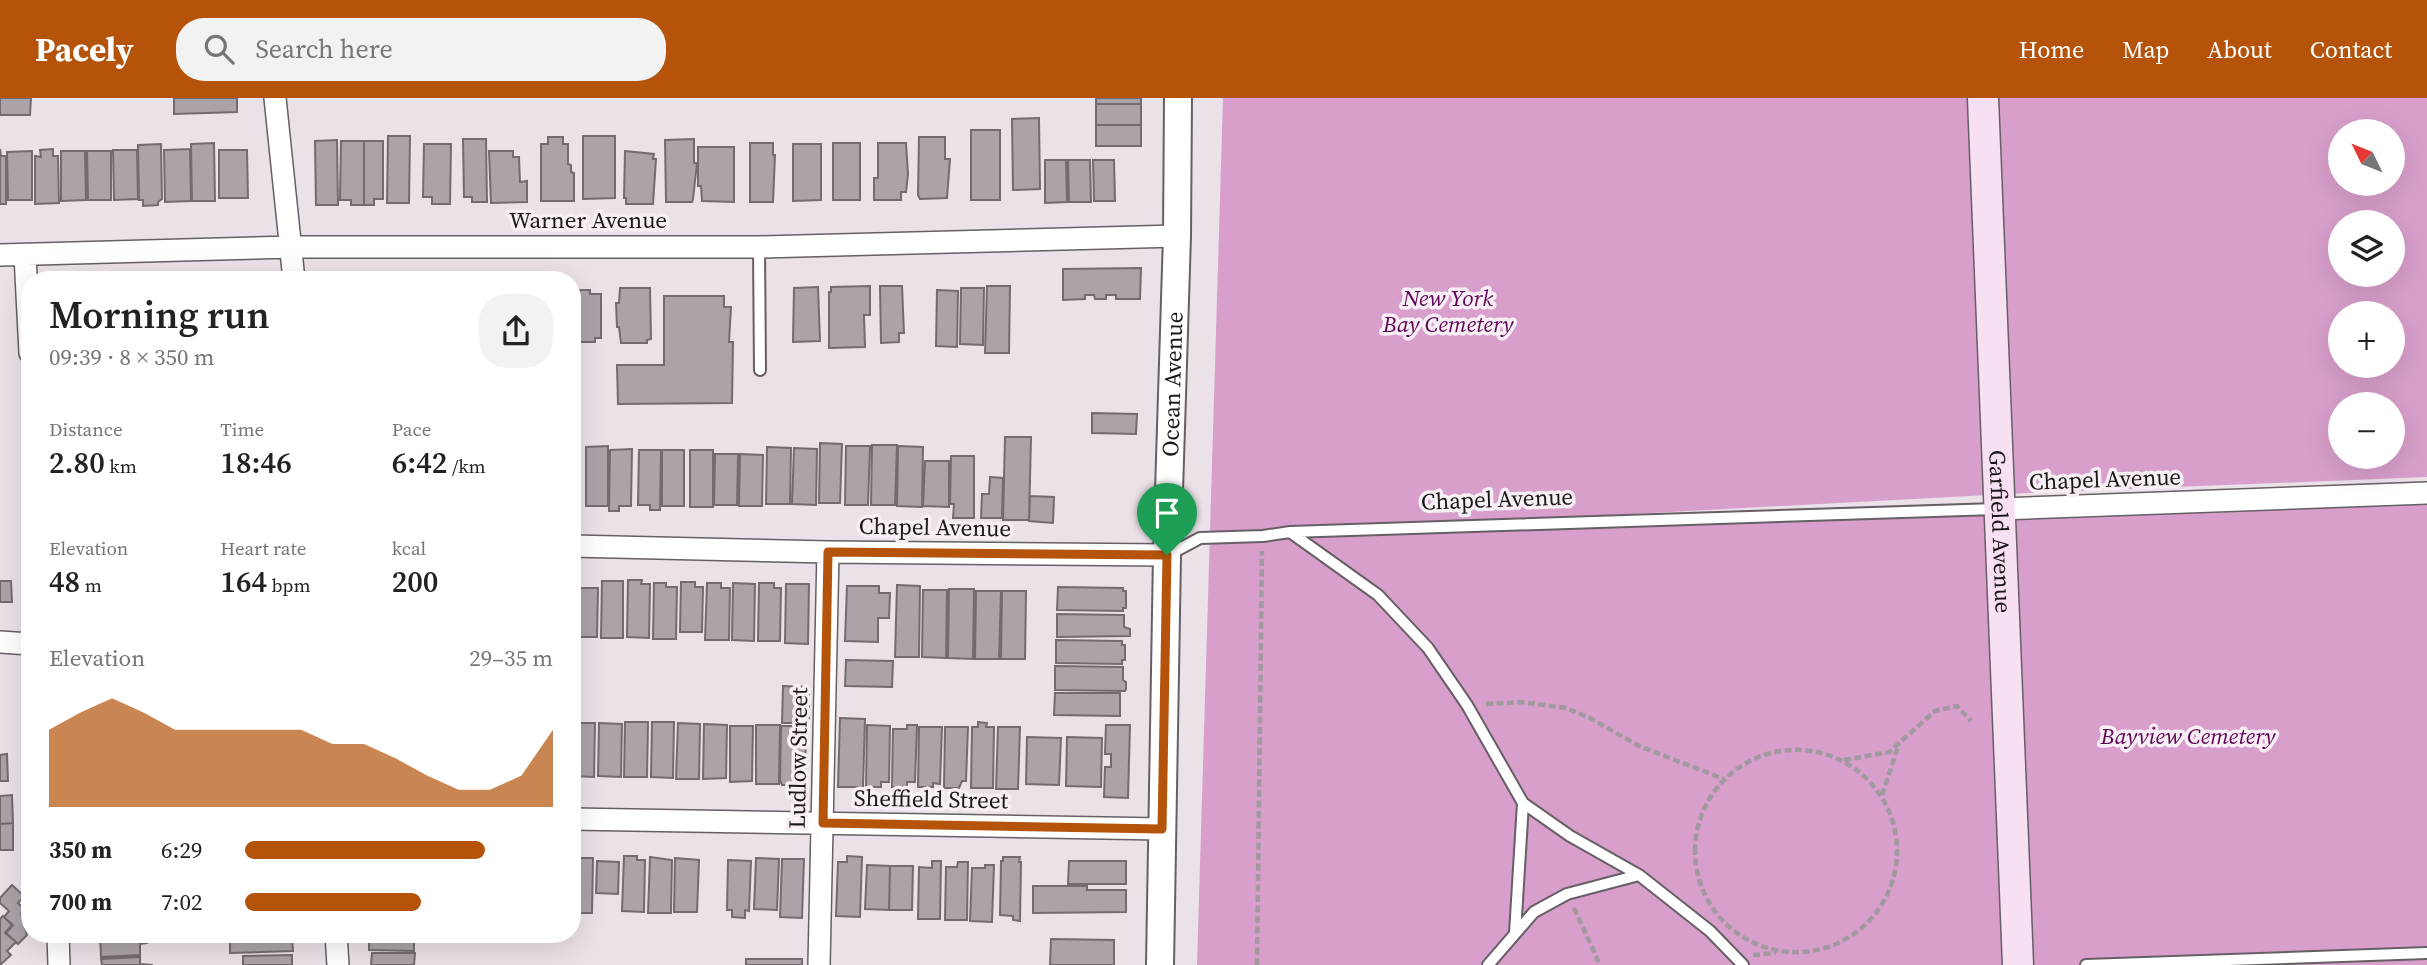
<!DOCTYPE html>
<meta charset="utf-8">
<style>
:root{--surface:#fff;--page:#f2f2f2;--text:#222;--muted:#767676;--accent:#b45309}
body{margin:0;font-family:"Source Serif 4",serif;background:var(--page);color:var(--text);height:100vh;display:flex;flex-direction:column;font-size:26px;white-space:nowrap}
*{box-sizing:border-box;margin:0}
p{font-size:23px;color:var(--muted)}
.icon{flex:none;width:38px;height:38px;fill:none;stroke:currentColor;stroke-width:2;stroke-linecap:round;stroke-linejoin:round}
.map{position:relative;flex:1;overflow:hidden}
.details{position:absolute;left:21px;top:173px;width:560px;height:672px;display:flex;flex-direction:column;background:var(--surface);border-radius:28px;box-shadow:0 7px 28px #0002}
.details>*{flex:none}
.needle{width:46px;rotate:313deg}
.buttons{position:absolute;left:2328px;top:21px;display:grid;gap:14px}
.buttons a{display:grid;place-items:center;width:77px;height:77px;border-radius:50%;background:var(--surface);box-shadow:0 7px 28px #0002;font-size:35px}
.pin{position:absolute;display:grid;place-items:center;width:60px;height:60px;color:#fff;margin:-72px -30px;border-radius:50% 50% 50% 0;rotate:-45deg;box-shadow:0 0 7px #0007}
.pin .icon{rotate:45deg}
.round{display:grid;place-items:center;flex:none;width:74px;height:74px;border-radius:28px;background:var(--page)}
.headline{display:flex;align-items:center;justify-content:space-between;height:119px;padding:0 28px}
h1{font-size:38px;font-weight:600;line-height:52px}
.stats{display:grid;grid-template-columns:repeat(3,1fr);gap:10px;height:119px;padding:7px 28px}
.stats div{display:grid;align-content:center}
.stats b{font-size:30px;font-weight:600}
.stats small{font-size:19px;font-weight:400}
.stats p{font-size:19px}
.chart{height:196px;padding:14px 28px}
.chart p{display:flex;justify-content:space-between}
.chart svg{width:100%;height:126px;margin-top:7px;fill:var(--accent);opacity:.7}
ul{padding:0 28px;list-style:none;font-size:23px}
li{display:grid;grid-template-columns:112px 84px 1fr;align-items:center;height:52px}
li i{height:18px;border-radius:9px;background:var(--accent)}
header{display:flex;align-items:center;gap:42px;box-sizing:border-box;height:98px;padding:0 35px;background:var(--accent);color:#fff}
header strong{font-size:33px}
nav{display:flex;gap:38px;margin-inline-start:auto;font-size:24px}
.search{width:490px;height:63px;background:var(--page);display:flex;align-items:center;gap:18px;box-sizing:border-box;padding:0 24px;border-radius:28px;color:var(--muted);font-size:26px}
.map>svg:first-child{display:block}
.green{fill:#d89fcc;fill-rule:evenodd}
.building{fill:#aba3a9;stroke:#736b71;stroke-width:2}
.lines{fill:none;stroke-linecap:round;stroke-linejoin:round}
.service-casing{stroke:#665f64;stroke-width:14}
.minor-casing{stroke:#665f64;stroke-width:24}
.tertiary-casing{stroke:#665f64;stroke-width:30}
.secondary-casing{stroke:#665f64;stroke-width:33}
.path{stroke:#a0999f;stroke-width:4.5;stroke-dasharray:7 3.5;stroke-linecap:butt}
.service{stroke:#fff;stroke-width:10}
.minor{stroke:#fff;stroke-width:21}
.tertiary{stroke:#fff;stroke-width:26}
.secondary{stroke:#f8e0f3;stroke-width:30}
.route-casing{stroke:#fff;stroke-width:14}
.route{stroke:#b45309;stroke-width:9}
.labels{text-anchor:middle;dominant-baseline:central;stroke-width:7;stroke-linejoin:round;paint-order:stroke}
.street-label{font-size:23px;fill:#1b181a;stroke:#f8eff6}
.park-label{font-size:23px;font-style:italic;fill:#600455;stroke:#f8eff6}
</style>
<header>
<strong>Pacely</strong>
<div class="search"><svg class="icon" aria-label="search" viewBox="0 0 24 24"><circle cx="10" cy="10" r="6"/><path d="M15 15l6 6"/></svg>Search here</div>
<nav><a>Home</a><a>Map</a><a>About</a><a>Contact</a></nav>
</header>
<div class="map">
<svg width="2427" height="867" viewBox="0 0 2427 867">
<rect width="100%" height="100%" fill="#ebe2e9"/>
<path class="green" d="M1223,0h1204v379l-401,16 -695,37 1096,-30v465h-1230zM2340,33h52v53h-52zM2340,124h52v53h-52zM2340,215h52v53h-52zM2340,306h52v53h-52z"/>
<path class="building" d="M0,0h31l-1,17h-30z
M174,0h63v14l-63,2z
M1096,0h45v6h-45z
M1096,6h45v21h-45z
M1039,20l1,71 -27,1 -1,-71z
M1096,27h45v21h-45z
M971,32h29v70h-29z
M388,38h22l-1,67h-22z
M583,38h32v62l-32,1z
M548,39h15v7h5v20l3,1v7l3,1v28h-33v-57h7z
M919,39h26v22h5l-3,39 -27,1 -2,-4z
M463,41h23l1,63h-15v-5h-8z
M694,41v24h3l-4,36 -1,3h-26l-1,-62z
M337,42l1,65h-22l-1,-64z
M341,43h23v64h-13v-5h-11z
M364,43h19v58h-9v6h-10z
M214,45l1,58h-23l-1,-57z
M750,45h23v12h2l-2,47h-23z
M833,45h27v57h-27z
M878,45h28l2,31 -2,18h-5v8h-27v-22h4z
M161,46l1,55 -4,3v3l-15,1v-6h-4l-1,-55z
M424,46h27l-1,60h-18v-7h-9z
M793,46h28v56l-28,1z
M698,49h36v55l-32,-1 -1,-15h-3z
M0,51l1,7h5v48h-6z
M53,51v7h5l1,47 -24,1v-48l6,1 -1,-7z
M190,51l1,52 -26,1 -1,-52z
M113,52h24l1,49 -24,1z
M219,52h28l1,48h-29z
M32,53v49h-24l-1,-48z
M61,53h24l1,49 -25,1z
M87,53h24v49h-23z
M489,53h24v6h6l1,25 7,-1v21l-36,1z
M625,53l29,3 -1,5h3l-3,45h-27v-6h-2z
M1045,62h21l1,42 -22,1z
M1068,62h22l1,42h-22z
M1093,62h21l1,41h-21z
M1141,170l-1,31h-24v-4h-10v4h-11l-1,-4h-9v4l-22,1v-31z
M870,188v29h-6l1,32 -36,1v-56h2v-5z
M880,188h22l2,47h-5v9l-18,1z
M987,188h23l-1,67h-24z
M818,189l2,54 -27,1 1,-54z
M620,190h30l1,51 -4,1v3h-26l-2,-16h-2l-1,-24h3z
M961,190h23l-1,57 -23,-1z
M575,192h15v4h11v44h-6v4h-20l-2,-47h2z
M937,192l21,1 -1,56 -21,-1z
M664,198h60v11h7l-2,35h4l-1,61 -114,1 -1,-39h47z
M1092,315l45,1 -1,20 -44,-1z
M1005,339h26l-2,83h-26z
M820,345l22,1 -2,59h-21z
M872,347h25l-2,60h-24z
M572,348h7l-1,53h-6z
M608,348v60h-22v-59z
M846,348h24l-2,59h-23z
M898,348l25,1 -1,60 -25,-1z
M767,349l24,1 -1,56h-24z
M794,350l23,1 -1,56 -24,-1z
M632,351l-1,57h-12v5h-10l1,-61z
M639,352h22l-1,60h-10v-5h-12z
M662,352h22v56h-22z
M690,352h23v57h-23z
M715,356h23l-1,51h-23z
M740,356l23,1 -1,51h-23z
M951,358h23v62h-21l1,-14h-4z
M925,363h24v46l-26,-1z
M990,379l13,1 -1,40h-21l1,-24h7z
M1030,398l24,1 -1,26 -24,-2z
M628,482h14l-1,4h9l-1,54 -22,-1z
M0,483h11l1,21h-12z
M602,483h21v57h-22z
M681,484h14v5h8l-1,45h-22z
M654,485h12v4h11l-1,52h-23z
M707,485h14v5h9l-1,52h-24z
M733,485l22,1 -1,57 -22,-1z
M759,485h15v5h7l-1,53h-22z
M786,486h23l-1,60 -23,-1z
M897,487l23,1 -1,71h-24z
M847,488h32v7h11l-1,25h-11v24l-33,-1z
M1058,489l65,1v3h3v17h-3v3l-66,-1z
M575,490h23l-1,49h-22z
M949,491h25l-1,70 -25,-1z
M923,492h24l-1,68 -24,-1z
M976,493h25l-2,68h-24z
M1002,493h24l-1,68h-24z
M1057,516l67,1v12l6,2v7l-73,1z
M1056,542l66,1v4h3v15h-3v4l-66,-1z
M846,562l47,1 -1,26 -47,-1z
M1055,568l68,1v13l3,2v7l-1,2 -70,-1z
M783,588l26,1v36h-27z
M1055,595h65v23l-66,-1z
M840,620l25,1 -2,68h-25z
M625,624h23l-1,55h-23z
M652,624h22l-1,56 -22,-1z
M978,624l9,1 -1,4h8l-1,61h-22l1,-61h6z
M573,625h22l-1,54 -21,-1z
M599,625l23,1 -1,53 -23,-1z
M678,625l22,1 -1,55h-23z
M704,626l23,1 -1,53 -23,1z
M756,627h24l-1,59h-23z
M867,627l23,1 -1,56h-8v5h-15z
M907,627h10l-2,57h-8v5h-15l1,-58h14z
M1106,627h24l-2,73 -24,-1 1,-30h6v-13h-6z
M730,628h23l-1,55 -22,1z
M781,628h25l-1,55h-8l-1,4h-14l-2,-5z
M919,629h23l-2,57 -7,-1v4h-15z
M945,629h23l-2,54h-4l-3,7h-15z
M998,629h22l-2,62h-22z
M1027,639l34,1 -2,47 -33,-1z
M1067,639l35,1 -1,49 -35,-1z
M7,656l1,27h-8v-26z
M12,697l1,28 -13,1v-28z
M13,725v27h-13v-26z
M624,758h13v4h8l-1,52 -22,-1z
M847,758l15,1 -2,60 -24,-1 2,-54h9z
M650,759l22,3 -1,53h-23z
M1003,759h17l-1,5h2l-1,59 -7,-1v-4l-13,-1 1,-54h2z
M572,760h21l-1,55h-20z
M675,760l24,2 -2,52h-23z
M756,760l23,1 -2,51 -23,-1z
M782,761h22l-2,59 -22,-1z
M728,762l23,1 -2,50 -4,-1v8l-13,-1v-7h-5z
M597,763l22,1 -1,32 -22,-1z
M932,763h9l-1,58h-22l1,-52 13,1z
M1069,763h57v23h-58z
M958,764h10l-1,58h-22l1,-53h11z
M867,767l23,1 -1,44 -24,-1z
M985,767h9l-2,57 -22,-1 2,-53h13z
M890,768h23l-1,44h-23z
M12,787l12,11 -6,7 7,7 -4,4 6,21 -9,9 -12,-11 7,-8 -9,-8 5,-6 -9,-8v-5z
M1033,788h54v4h39v22l-93,1z
M3,818l9,9 -7,8 11,9 -9,9 4,4 -11,10v-46z
M240,836h52l1,17 -63,2v-13h5l1,-3h4z
M375,836h39v17l-45,-1v-10h6z
M100,837h47v8l-7,1v11l-39,2z
M1051,841l63,1v25h-64z
M372,855h43l-1,12h-43z
M292,857v10h-49v-9z
M140,859v7l13,1h-51l-1,-6z
M746,861h56v6h-56z"/>
<g class="lines">
<defs>
<path id="service" d="M759,149l1,123
M1290,434l88,63 50,53 39,57 56,98 47,33 69,39 71,56 33,34
M1170,456l30,-16 63,-2 27,-4 706,-23
M1515,835l8,-130
M1488,867l46,-53 33,-18 72,-19
M2086,867l341,-12"/>
<path id="minor" d="M275,0l19,182
M0,157l291,-8h468l418,-11
M25,157l5,98
M2001,411l426,-16
M572,448l256,6 339,3
M0,544l30,2
M572,721l590,10
M58,836l1,31
M336,836l2,31
M819,867l9,-413"/>
<g id="tertiary">
<path id="s1" d="M1160,867l7,-410 10,-319 1,-138"/>
</g>
<g id="secondary">
<path id="s2" d="M1983,0l35,867"/>
</g>
</defs>
<use href="#service" class="service-casing"/>
<use href="#minor" class="minor-casing"/>
<use href="#tertiary" class="tertiary-casing"/>
<use href="#secondary" class="secondary-casing"/>
<path class="path" d="M1486,606l35,-2 45,6 24,10 49,28 85,33
M1695 753a101 101 0 1 1 202 0a101 101 0 1 1-202 0Z
M1844,662l45,-8 46,-41 22,-5 14,15
M1882,697l17,-51
M1574,810l26,57
M1753,857l23,-2
M1257,867l5,-414"/>
<use href="#service" class="service"/>
<use href="#minor" class="minor"/>
<use href="#tertiary" class="tertiary"/>
<use href="#secondary" class="secondary"/>
</g>
<g class="lines">
<defs>
<path id="route" d="M828,454l339,3 -5,274 -339,-6z"/>
</defs>
<use href="#route" class="route-casing"/>
<use href="#route" class="route"/>
</g>
<g class="labels">
<g class="street-label">
<text x="588" y="122">Warner Avenue</text>
<text stroke="none"><textPath href="#s1" startOffset="581">Ocean Avenue</textPath></text>
<text transform="translate(2105 381) rotate(-2)">Chapel Avenue</text>
<text transform="translate(1497 401) rotate(-2)">Chapel Avenue</text>
<text transform="translate(935 429) rotate(1)">Chapel Avenue</text>
<text stroke="none"><textPath href="#s2" startOffset="434">Garfield Avenue</textPath></text>
<text transform="translate(798 660) rotate(-89)">Ludlow Street</text>
<text transform="translate(931 701) rotate(1)">Sheffield Street</text>
</g>
<g class="park-label">
<text x="1448" y="200">New York<tspan x="1448" dy="26">Bay Cemetery</tspan></text>
<text x="2188" y="638">Bayview Cemetery</text>
</g>
</g>
</svg>
<div class="buttons">
<a><svg class="needle" viewBox="-14 -14 28 28"><path d="M0-13l5 13h-10z" fill="#e53935"/><path d="M0 13l5-13h-10z" fill="#767676"/></svg></a>
<a><svg class="icon" aria-label="layers" viewBox="0 0 24 24"><path d="M12 4l9 5-9 5-9-5zM3 14l9 5 9-5"/></svg></a>
<a>+</a>
<a>−</a>
</div>
<div class="pin" style="left:1167px;top:457px;background:#1e9e55"><svg class="icon" aria-label="arrive" viewBox="0 0 24 24"><path d="M6 21V4h12l-3 4 3 4H6"/></svg></div>
<section class="details">
<div class="headline"><div><h1>Morning run</h1><p>09:39 · 8 × 350 m</p></div><a class="round"><svg class="icon" aria-label="share" viewBox="0 0 24 24"><path d="M12 15V3M7 8l5-5 5 5M5 13v7h14v-7"/></svg></a></div>
<div class="stats">
<div><p>Distance</p><b>2.80<small> km</small></b></div>
<div><p>Time</p><b>18:46</b></div>
<div><p>Pace</p><b>6:42<small> /km</small></b></div>
</div>
<div class="stats">
<div><p>Elevation</p><b>48<small> m</small></b></div>
<div><p>Heart rate</p><b>164<small> bpm</small></b></div>
<div><p>kcal</p><b>200</b></div>
</div>
<div class="chart"><p><span>Elevation</span>29–35 m</p>
<svg viewBox="0 0 160 44" preserveAspectRatio="none"><path d="M0 44V17L10 11L20 6L30 11L40 17L50 17L60 17L70 17L80 17L90 22L100 22L110 27L120 33L130 38L140 38L150 33L160 17V44z"/></svg>
</div>
<ul>
<li><b>350 m</b>6:29<i style="width:78%"></i></li>
<li><b>700 m</b>7:02<i style="width:57%"></i></li>
</ul>
</section>
</div>
